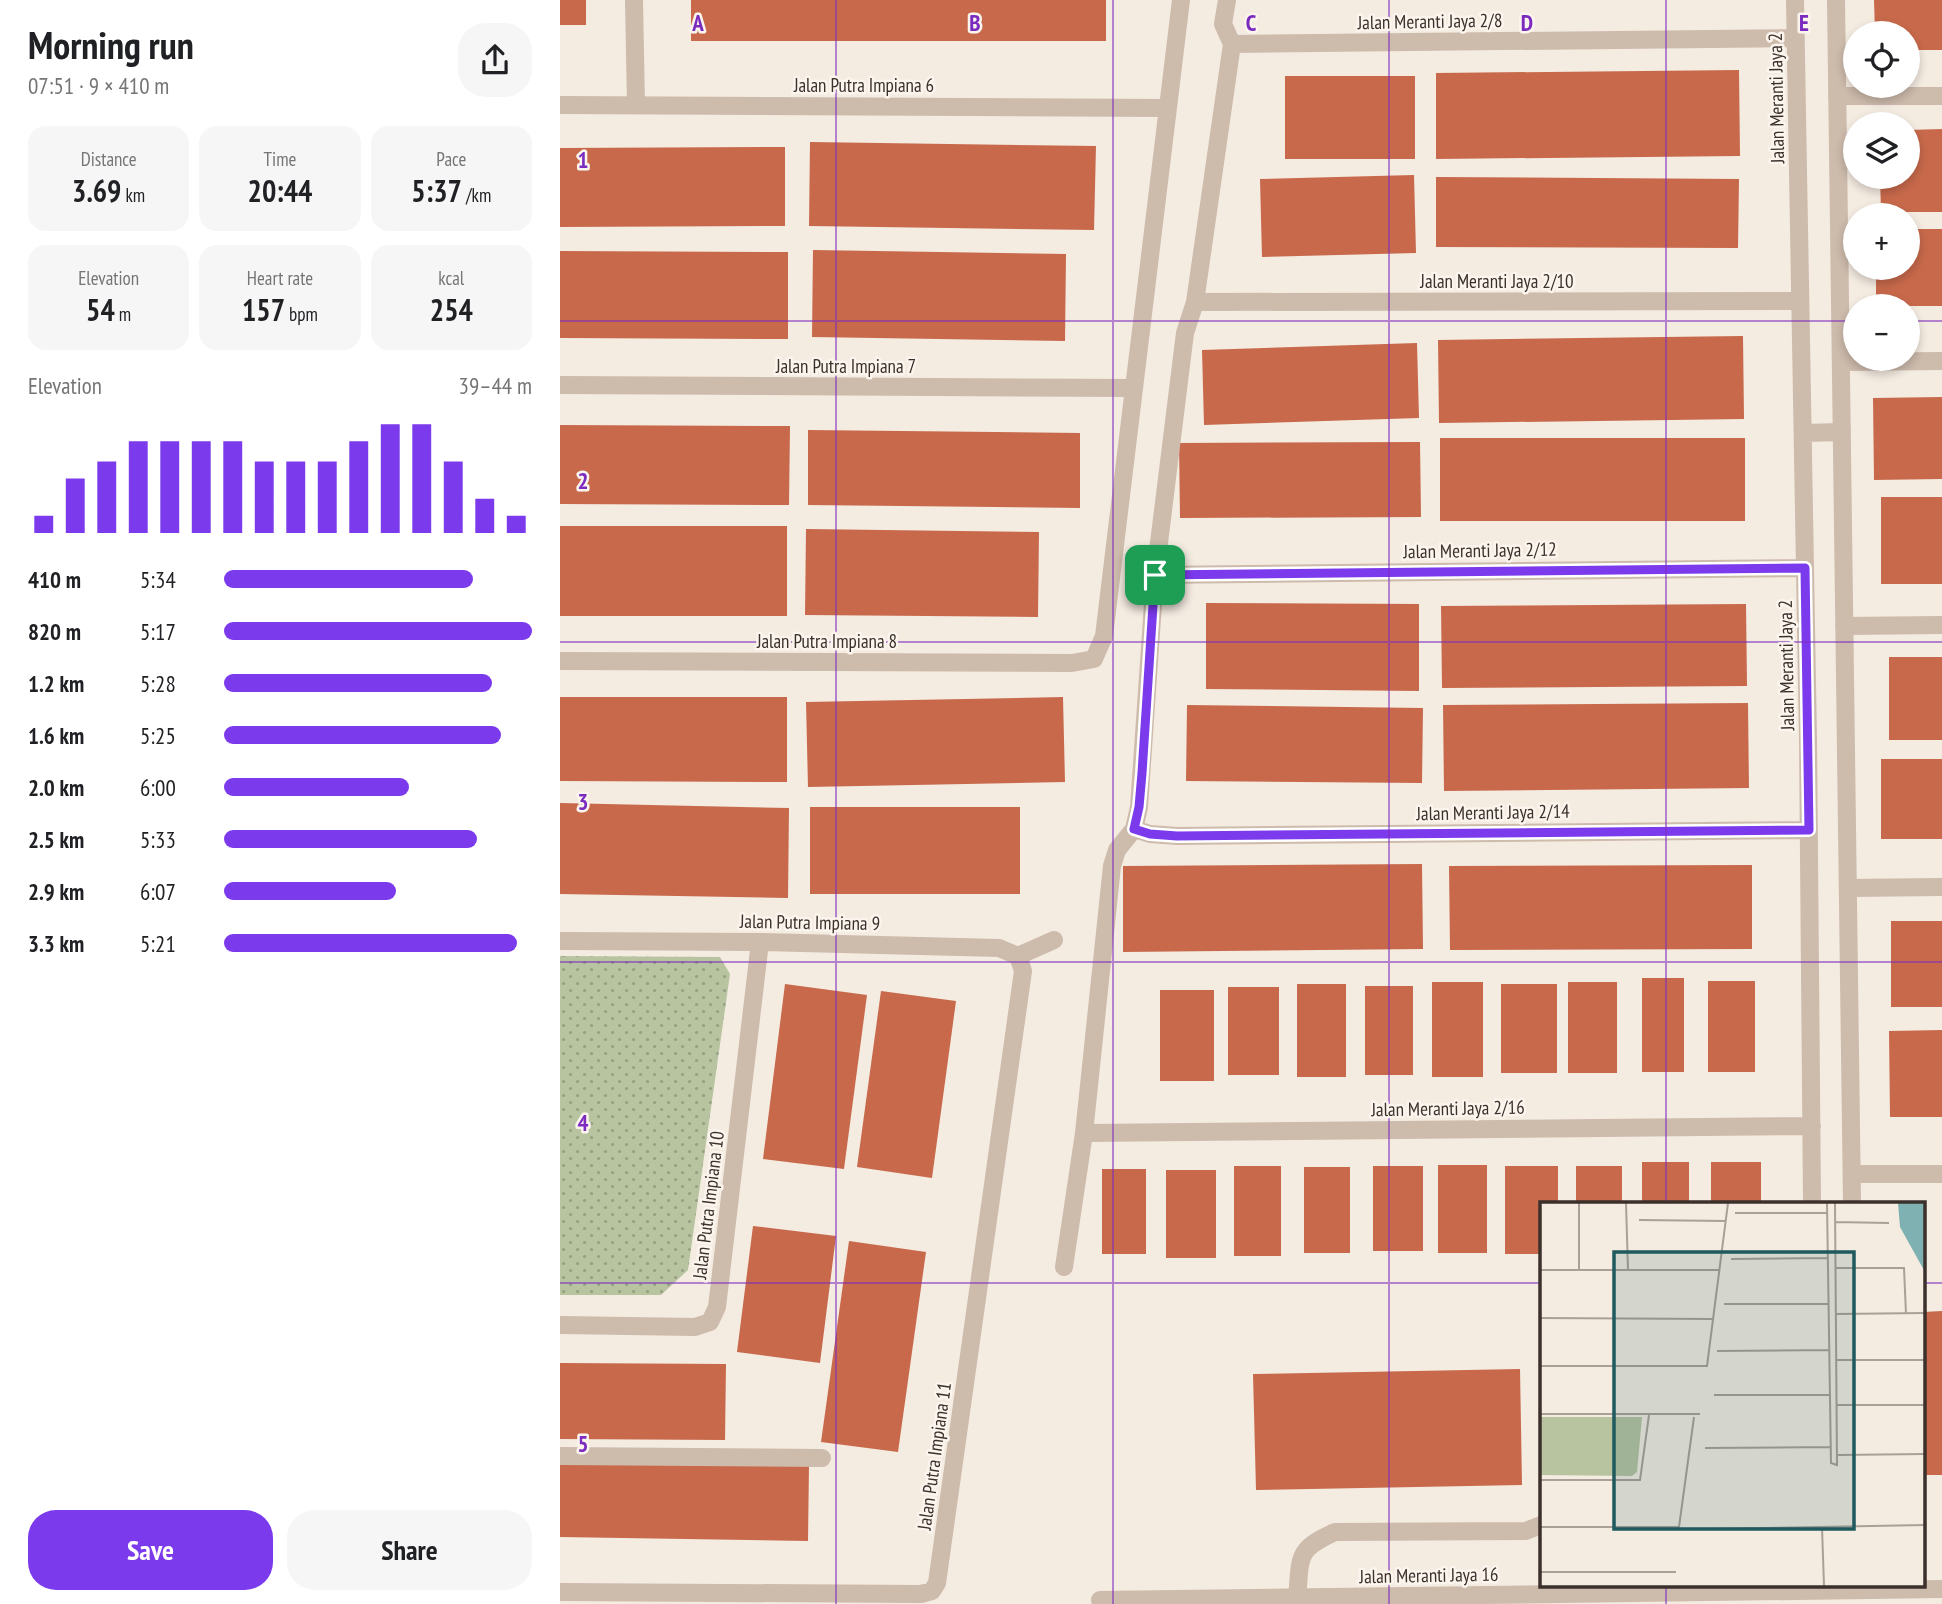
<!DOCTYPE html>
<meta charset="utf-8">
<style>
:root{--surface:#fff;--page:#f6f6f6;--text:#202124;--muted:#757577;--accent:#7c3aed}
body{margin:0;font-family:"PT Sans Narrow",sans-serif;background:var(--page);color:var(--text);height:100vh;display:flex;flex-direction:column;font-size:26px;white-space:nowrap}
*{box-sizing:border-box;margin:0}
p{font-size:23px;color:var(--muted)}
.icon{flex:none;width:38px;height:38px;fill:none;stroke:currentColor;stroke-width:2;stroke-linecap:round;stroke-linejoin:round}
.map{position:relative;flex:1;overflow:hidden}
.sheet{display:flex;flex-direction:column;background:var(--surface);width:560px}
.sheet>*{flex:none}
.buttons{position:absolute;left:1283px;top:21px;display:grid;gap:14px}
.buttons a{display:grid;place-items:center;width:77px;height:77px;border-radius:50%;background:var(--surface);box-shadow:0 4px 10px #0003;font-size:35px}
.pin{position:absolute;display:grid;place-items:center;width:60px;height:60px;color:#fff;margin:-30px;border-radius:14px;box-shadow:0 4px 10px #0006}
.round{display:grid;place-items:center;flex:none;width:74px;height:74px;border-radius:28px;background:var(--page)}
.summary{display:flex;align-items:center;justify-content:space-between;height:119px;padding:0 28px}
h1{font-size:38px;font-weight:800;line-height:52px}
.metrics{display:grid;grid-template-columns:repeat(3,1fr);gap:10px;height:119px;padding:7px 28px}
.metrics div{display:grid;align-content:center;border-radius:18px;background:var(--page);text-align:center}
.metrics b{font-size:30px;font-weight:800}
.metrics small{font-size:19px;font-weight:400}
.metrics p{font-size:19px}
.chart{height:196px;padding:14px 28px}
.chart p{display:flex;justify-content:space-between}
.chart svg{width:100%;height:126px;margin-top:7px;stroke:var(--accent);stroke-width:6}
.action{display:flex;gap:14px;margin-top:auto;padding:14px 28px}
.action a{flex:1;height:80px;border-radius:28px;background:var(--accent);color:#fff;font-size:28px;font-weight:800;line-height:80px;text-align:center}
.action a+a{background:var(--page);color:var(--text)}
ul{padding:0 28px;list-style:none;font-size:23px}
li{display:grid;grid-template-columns:112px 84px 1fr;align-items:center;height:52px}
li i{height:18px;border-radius:9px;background:var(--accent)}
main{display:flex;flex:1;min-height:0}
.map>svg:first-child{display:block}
.park{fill:url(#park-dots)}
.building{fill:#c8694b}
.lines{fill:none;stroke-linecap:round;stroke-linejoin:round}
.minor{stroke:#cdbbac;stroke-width:18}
.route-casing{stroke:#fff;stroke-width:14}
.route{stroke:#7c3aed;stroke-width:9}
.grid{fill:none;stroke:#7b2cbf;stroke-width:2;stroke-opacity:0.55}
.labels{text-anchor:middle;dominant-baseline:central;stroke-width:5;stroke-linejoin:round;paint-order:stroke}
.street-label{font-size:19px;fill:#3b302b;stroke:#fbf5ee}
.inset-road{fill:none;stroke:#aaa098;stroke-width:2}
.view{fill:#1f5a5e;fill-opacity:0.15;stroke:#1f5a5e;stroke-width:3.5}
.inset-edge{fill:none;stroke:#3b302b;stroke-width:3.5}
.grid-label{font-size:23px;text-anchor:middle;font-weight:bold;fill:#7b2cbf;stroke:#fbf5ee;stroke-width:5;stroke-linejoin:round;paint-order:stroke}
</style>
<main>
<section class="sheet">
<div class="summary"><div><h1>Morning run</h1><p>07:51 · 9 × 410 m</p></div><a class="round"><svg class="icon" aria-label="share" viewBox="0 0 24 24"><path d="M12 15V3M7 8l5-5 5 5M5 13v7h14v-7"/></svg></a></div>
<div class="metrics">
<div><p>Distance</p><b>3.69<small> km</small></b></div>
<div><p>Time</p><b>20:44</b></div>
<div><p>Pace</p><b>5:37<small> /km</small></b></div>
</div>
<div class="metrics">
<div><p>Elevation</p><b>54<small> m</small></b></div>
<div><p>Heart rate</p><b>157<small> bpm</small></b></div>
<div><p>kcal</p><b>254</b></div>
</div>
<div class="chart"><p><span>Elevation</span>39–44 m</p>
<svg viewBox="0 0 160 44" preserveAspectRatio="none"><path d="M5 44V38M15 44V25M25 44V19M35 44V12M45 44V12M55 44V12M65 44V12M75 44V19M85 44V19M95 44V19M105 44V12M115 44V6M125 44V6M135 44V19M145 44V32M155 44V38"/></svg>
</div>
<ul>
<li><b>410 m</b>5:34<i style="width:81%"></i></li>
<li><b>820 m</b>5:17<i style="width:100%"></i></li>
<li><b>1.2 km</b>5:28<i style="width:87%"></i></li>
<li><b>1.6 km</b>5:25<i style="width:90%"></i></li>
<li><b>2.0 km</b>6:00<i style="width:60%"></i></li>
<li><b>2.5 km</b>5:33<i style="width:82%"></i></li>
<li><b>2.9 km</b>6:07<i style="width:56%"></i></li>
<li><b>3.3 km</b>5:21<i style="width:95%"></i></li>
</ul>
<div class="action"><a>Save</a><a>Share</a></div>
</section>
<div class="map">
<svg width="1382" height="1604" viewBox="0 0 1382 1604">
<defs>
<pattern id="park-dots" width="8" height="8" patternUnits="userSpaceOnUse" patternTransform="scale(1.75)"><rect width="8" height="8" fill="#b8c4a0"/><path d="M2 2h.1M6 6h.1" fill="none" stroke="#97a083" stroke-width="1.8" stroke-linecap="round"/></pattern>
</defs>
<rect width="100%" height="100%" fill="#f4ebe1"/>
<path class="park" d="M0,956l160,1 10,17 -42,296 -27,25h-101z"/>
<path class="building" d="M0,0h26v25h-26z
M131,0h415v41h-415z
M1314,0h68v50h-34v-17h-33z
M1179,70l1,86 -304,3v-86z
M725,76h130v83h-130z
M1382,129v83h-61l-1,-35h28v-47z
M250,142l286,4 -2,84 -285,-4z
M225,147v79l-225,1v-79z
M854,175l2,78 -154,4 -2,-78z
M876,177l303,2 -1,69 -302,-1z
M1348,229h34v77h-66v-38h32z
M253,250l253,4 -1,87 -253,-4z
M0,251l228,1v87l-228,-1z
M1183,336l1,83 -305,4 -1,-83z
M857,343l2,75 -215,7 -2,-75z
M1382,397v82l-68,1 -1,-82z
M0,425l230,1 -1,79 -229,-1z
M248,430l272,3v75l-272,-3z
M880,438h305v83h-305z
M860,442l1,75 -241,1 -1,-75z
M1321,497h61v87h-61z
M0,526h227v90h-227z
M246,529l233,3 -1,85 -233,-2z
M646,603l213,1v87l-213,-2z
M1186,604l1,82 -305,2 -1,-82z
M1329,657h53v83h-53z
M0,697h227v85l-227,-1z
M503,697l2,85 -257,5 -2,-85z
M1188,703l1,85 -305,3 -1,-86z
M627,705l236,3 -1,75 -236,-2z
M1321,759h61v80h-61z
M0,803l229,5 -1,90 -228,-4z
M250,807h210v87h-210z
M862,864l1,85 -300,3v-86z
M1192,865v84l-302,1 -1,-84z
M1331,921h51v86h-51z
M1082,978h42v94h-42z
M1148,981h47v91h-47z
M872,982h51v95h-51z
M1008,982h49v91h-49z
M225,984l82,11 -23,174 -81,-10z
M737,984h49v93h-49z
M941,984h56v89h-56z
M805,986h48v89h-48z
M668,987h51v88h-51z
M600,990h54v91h-54z
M321,991l75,10 -24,177 -75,-11z
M1382,1030v87h-52l-1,-86z
M1082,1162h47v41h-47z
M1151,1162h50v41h-50z
M878,1165h49v88h-49z
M674,1166h47v90h-47z
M813,1166h50v85h-50z
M945,1166h53v37h-17v51h-36z
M1016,1166h46v37h-46z
M744,1167h46v86h-46z
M542,1169h44v85h-44z
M606,1170h50v88h-50z
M193,1226l83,10 -16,127 -83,-11z
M289,1241l77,11 -28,200 -77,-10z
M1382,1311v164h-19v-163z
M0,1363l166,1 -1,76 -165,-1z
M960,1369l2,116 -266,5 -3,-116z
M0,1461l249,3 -1,77 -248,-4z"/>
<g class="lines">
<path class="minor" d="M74,0l2,105
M1235,0l13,739 4,464
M1276,0l16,1203
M672,44l564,-6
M1277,96h105
M0,105l607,3
M635,302l605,-1
M1281,362l101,-1
M0,385l573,3
M1243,433l39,-1
M595,575l650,-7
M1284,626l98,-1
M0,661l512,2 22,-4 10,-23 77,-636
M574,829l16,5 27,2 632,-6
M1288,888l94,-1
M0,941l200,1 239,6 19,8 36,-16
M524,1133l728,-7
M1292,1174h90
M504,1267l20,-134 28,-267 5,-16 17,-21 5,-22 16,-232 30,-242 10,-31 37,-258 -9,-20 4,-24
M0,1325l135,2 15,-5 7,-15 43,-365
M0,1456l262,2
M0,1592l361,2 11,-3 5,-8 86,-612 -5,-15
M737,1598c4,-41 -2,-48 38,-66l191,-1 15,-6
M540,1600l842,-11"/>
</g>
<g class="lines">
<defs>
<path id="route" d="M1245,568l4,262 -632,6 -27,-2 -16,-5 5,-22 3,-34 13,-198z"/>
</defs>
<use href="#route" class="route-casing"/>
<use href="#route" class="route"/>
</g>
<path class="grid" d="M276,0v1604M553,0v1604M829,0v1604M1106,0v1203M0,321h1295M1348,321h34M0,642h1382M0,962h1382M0,1283h981M1363,1283h19M1106,1585v19"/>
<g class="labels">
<g class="street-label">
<text transform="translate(870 21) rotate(-1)">Jalan Meranti Jaya 2/8</text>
<text x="304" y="85">Jalan Putra Impiana 6</text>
<text transform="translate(1216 98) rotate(-91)">Jalan Meranti Jaya 2</text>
<text x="937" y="281">Jalan Meranti Jaya 2/10</text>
<text x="286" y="366">Jalan Putra Impiana 7</text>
<text transform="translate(920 550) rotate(-1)">Jalan Meranti Jaya 2/12</text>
<text x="267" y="641">Jalan Putra Impiana 8</text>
<text transform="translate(1226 665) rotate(-91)">Jalan Meranti Jaya 2</text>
<text transform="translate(933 812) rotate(-1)">Jalan Meranti Jaya 2/14</text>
<text transform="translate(250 922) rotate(1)">Jalan Putra Impiana 9</text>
<text transform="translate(888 1108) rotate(-1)">Jalan Meranti Jaya 2/16</text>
<text transform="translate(148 1205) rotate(-83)">Jalan Putra Impiana 10</text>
<text transform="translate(374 1456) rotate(-82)">Jalan Putra Impiana 11</text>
<text transform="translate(869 1575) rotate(-1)">Jalan Meranti Jaya 16</text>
</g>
</g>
<g transform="translate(980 1202)">
<rect width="385" height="385" fill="#f4ebe1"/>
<path d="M0,215h102l-5,55 -5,4 -92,-1z" fill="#b8c4a0"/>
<path d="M358,1h27v69l-25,-45z" fill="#7fb0b2"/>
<path class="inset-road" d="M39,1v67M86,1l2,67M287,1l4,260 6,2 -2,-262M195,11h93M99,18l87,1M295,20l54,1M191,57l97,-1M296,66h68l2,46M0,68h180M184,102h105M296,112l89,-1M0,116l174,1M177,149l113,-1M297,158h88M0,164h167l21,-163M174,193h117M297,203h88M0,212h160M165,246l126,-1M298,253l87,-1M0,278h100l9,-65M0,325h139l15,-110M282,325l2,59M168,327l217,-4M0,370h136"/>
<path class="view" d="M74,50h240v277h-240z"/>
<rect width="385" height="385" class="inset-edge"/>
</g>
<g class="grid-label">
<text x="138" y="31">A</text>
<text x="415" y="31">B</text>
<text x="691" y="31">C</text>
<text x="967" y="31">D</text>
<text x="1244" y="31">E</text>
<text x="23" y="168">1</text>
<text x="23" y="489">2</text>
<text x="23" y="810">3</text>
<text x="23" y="1131">4</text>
<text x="23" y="1452">5</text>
</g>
</svg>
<div class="buttons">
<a><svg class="icon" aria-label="locate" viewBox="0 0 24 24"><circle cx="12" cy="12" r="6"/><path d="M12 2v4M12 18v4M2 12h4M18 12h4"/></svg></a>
<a><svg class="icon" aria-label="layers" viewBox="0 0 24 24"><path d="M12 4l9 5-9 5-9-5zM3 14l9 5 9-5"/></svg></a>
<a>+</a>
<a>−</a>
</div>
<div class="pin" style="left:595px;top:575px;background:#1e9e55"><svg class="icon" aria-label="arrive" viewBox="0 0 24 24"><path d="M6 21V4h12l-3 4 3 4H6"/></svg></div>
</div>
</main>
